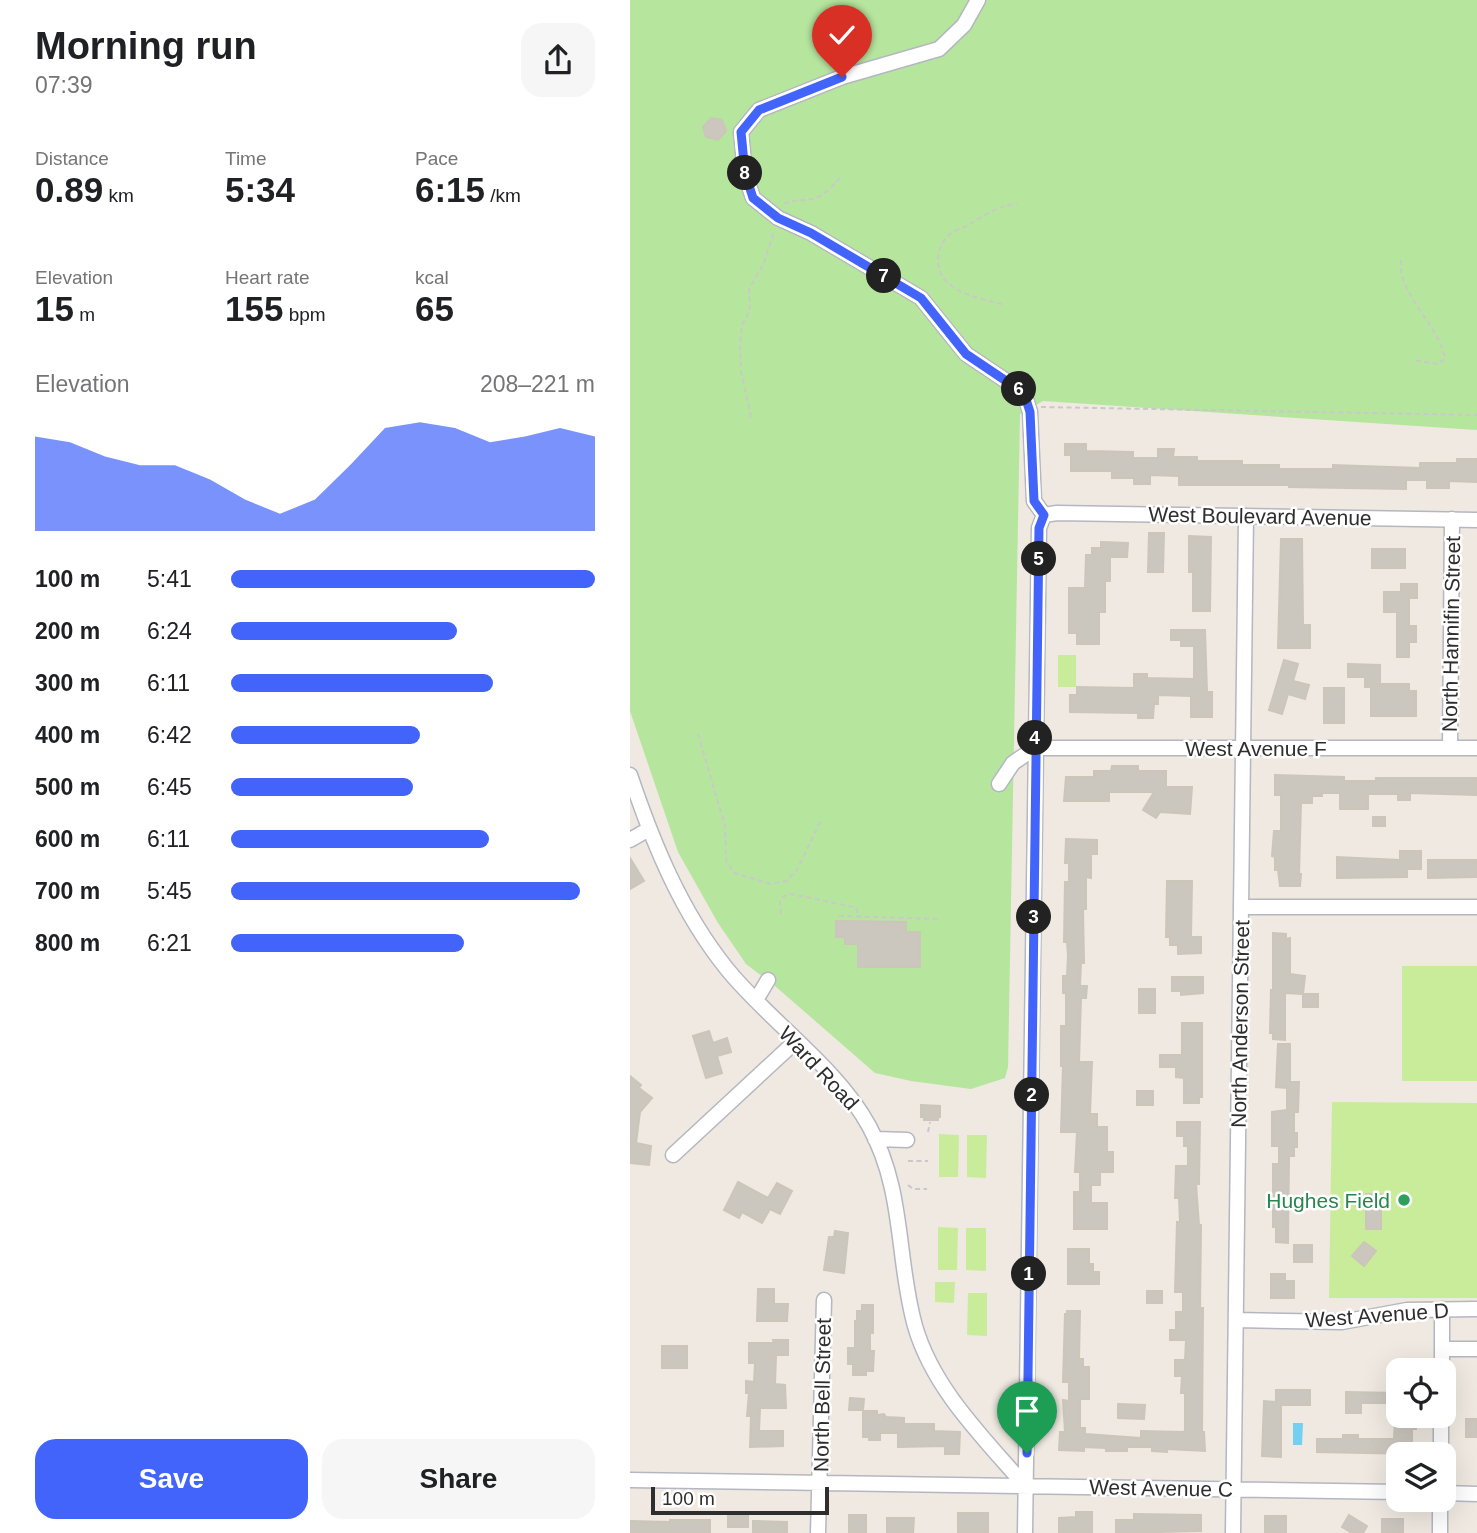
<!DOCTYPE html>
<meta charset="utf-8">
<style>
:root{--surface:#fff;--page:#f6f6f6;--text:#202124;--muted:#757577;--accent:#4264fb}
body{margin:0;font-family:Arial,sans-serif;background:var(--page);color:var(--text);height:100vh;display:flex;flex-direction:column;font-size:26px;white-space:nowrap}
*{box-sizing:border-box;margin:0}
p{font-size:23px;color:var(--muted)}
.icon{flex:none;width:38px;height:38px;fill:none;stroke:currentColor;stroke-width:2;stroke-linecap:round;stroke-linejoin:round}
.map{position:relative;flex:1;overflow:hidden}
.details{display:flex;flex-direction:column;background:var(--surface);width:630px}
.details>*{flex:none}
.fabs{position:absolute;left:756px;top:1358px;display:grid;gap:14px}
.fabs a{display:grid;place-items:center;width:70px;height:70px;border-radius:14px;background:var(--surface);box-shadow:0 7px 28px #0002;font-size:35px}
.scale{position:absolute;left:21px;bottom:18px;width:178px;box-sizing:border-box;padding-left:7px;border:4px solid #2e2e2e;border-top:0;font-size:19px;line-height:24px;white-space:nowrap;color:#2e2e2e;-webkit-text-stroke:5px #fff;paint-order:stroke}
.pin{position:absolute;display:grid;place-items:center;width:60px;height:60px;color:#fff;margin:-72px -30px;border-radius:50% 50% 50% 0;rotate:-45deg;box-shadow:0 0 7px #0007}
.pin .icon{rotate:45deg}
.km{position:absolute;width:35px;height:35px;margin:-18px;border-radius:50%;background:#222;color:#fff;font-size:19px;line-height:35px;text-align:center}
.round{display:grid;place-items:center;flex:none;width:74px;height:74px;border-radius:21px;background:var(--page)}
.summary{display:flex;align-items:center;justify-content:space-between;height:119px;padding:0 35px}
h1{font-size:38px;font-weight:700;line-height:52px}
.figures{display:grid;grid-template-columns:repeat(3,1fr);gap:10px;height:119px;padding:7px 35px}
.figures div{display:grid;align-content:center}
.figures b{font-size:35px;font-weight:700}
.figures small{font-size:19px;font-weight:400}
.figures p{font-size:19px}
.chart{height:196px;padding:14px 35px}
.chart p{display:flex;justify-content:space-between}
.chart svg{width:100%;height:126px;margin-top:7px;fill:var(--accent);opacity:.7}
.button{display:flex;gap:14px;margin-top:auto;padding:14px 35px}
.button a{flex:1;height:80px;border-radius:21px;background:var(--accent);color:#fff;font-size:28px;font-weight:700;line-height:80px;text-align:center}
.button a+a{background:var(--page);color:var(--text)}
ul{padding:0 35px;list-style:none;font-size:23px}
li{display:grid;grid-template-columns:112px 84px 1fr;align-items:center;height:52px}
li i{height:18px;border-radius:9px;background:var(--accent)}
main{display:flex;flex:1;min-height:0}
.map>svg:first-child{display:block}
.green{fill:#b6e59e}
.pitch{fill:#c9ec9a}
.water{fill:#75cff0}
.building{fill:#cbc7bf;stroke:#cbc5ba;stroke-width:2}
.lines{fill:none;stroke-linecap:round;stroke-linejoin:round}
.minor-casing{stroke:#b4b7c1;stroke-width:17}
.path{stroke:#c9c9c9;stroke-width:2;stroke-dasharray:5 3.5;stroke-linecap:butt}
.minor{stroke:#fff;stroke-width:14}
.route-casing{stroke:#fff;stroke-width:14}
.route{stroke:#4264fb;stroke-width:9}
.leisure-dot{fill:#2e9e5b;stroke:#fff;stroke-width:2.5}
.labels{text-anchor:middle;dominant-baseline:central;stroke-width:5;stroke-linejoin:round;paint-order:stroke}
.street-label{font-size:21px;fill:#2e2e2e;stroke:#fff}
.leisure-label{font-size:21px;fill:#27864d;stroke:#fff;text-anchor:end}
</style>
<main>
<section class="details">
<div class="summary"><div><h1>Morning run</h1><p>07:39</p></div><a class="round"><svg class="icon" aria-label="share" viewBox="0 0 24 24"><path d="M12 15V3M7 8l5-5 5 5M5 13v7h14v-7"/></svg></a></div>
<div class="figures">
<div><p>Distance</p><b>0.89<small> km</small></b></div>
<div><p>Time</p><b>5:34</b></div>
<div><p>Pace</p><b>6:15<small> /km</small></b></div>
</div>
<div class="figures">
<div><p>Elevation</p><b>15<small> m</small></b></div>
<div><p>Heart rate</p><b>155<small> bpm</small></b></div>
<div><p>kcal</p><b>65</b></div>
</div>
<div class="chart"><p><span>Elevation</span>208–221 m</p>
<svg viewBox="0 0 160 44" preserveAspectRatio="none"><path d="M0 44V11L10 13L20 18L30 21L40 21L50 26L60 33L70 38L80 33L90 21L100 8L110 6L120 8L130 13L140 11L150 8L160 11V44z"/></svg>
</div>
<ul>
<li><b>100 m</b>5:41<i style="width:100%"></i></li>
<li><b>200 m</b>6:24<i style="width:62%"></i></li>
<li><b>300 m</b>6:11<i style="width:72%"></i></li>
<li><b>400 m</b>6:42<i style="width:52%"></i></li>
<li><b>500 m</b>6:45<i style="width:50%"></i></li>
<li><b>600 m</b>6:11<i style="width:71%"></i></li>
<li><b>700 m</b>5:45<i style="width:96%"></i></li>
<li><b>800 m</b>6:21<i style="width:64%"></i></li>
</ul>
<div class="button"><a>Save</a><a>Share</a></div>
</section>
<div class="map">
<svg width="847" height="1533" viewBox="0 0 847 1533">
<rect width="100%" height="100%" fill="#efe9e1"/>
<path class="green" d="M0,0h847v430l-434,-29 -23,13 -12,653 -3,11 -34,11 -60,-8 -36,-8 -100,-87 -29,-22 -28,-41 -40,-71 -48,-141z"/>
<path class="pitch" d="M428,655h18v32h-18z
M772,966h75v115h-75z
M702,1102l145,1v195h-148z
M309,1134l20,1 -1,42h-19z
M337,1135h20l-1,43 -19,-1z
M308,1227l20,1 -1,42h-19z
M336,1228h20v43l-20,-1z
M305,1282h20l-1,21 -19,-1z
M338,1293h19v43l-20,-1z"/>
<path class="water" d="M663,1423h10l-1,22h-9z"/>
<path class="building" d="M81,118l11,2 4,11 -8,9 -12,-3 -3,-10z
M435,444h21v7l47,1v6h25v-9h16l-1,8h24v4h45v4h37v4h54v-4l87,3v-5h37v-4h20v23l-28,-1v7h-22v-8h-21v9l-117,-2v-2h-110v-9l-29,-1v9h-16v-6h-22v-7h-41v-16h-6z
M519,533h15l-1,39h-15z
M559,536l22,1 -1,74h-17v-39h-4z
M651,539h21l1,86h7v23h-32z
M471,542l27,1 -1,14h-17v24h-5v31h-6v32h-22v-11h-8v-45h16l1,-33h6v-7h9z
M742,549h33v19h-33z
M771,584h16v14h-8v28h7v16h-7v15h-12v-45h-13v-20h17z
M541,630h34l2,62h5v25h-21v-21l-33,-1v9h-4l-1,14h-15v-5l-68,-1v-17h7v-8l57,1v-14h13v4l47,1v-33h-13v-6h-10z
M654,660l14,4 -5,17 16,4 -4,14 -17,-5 -6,20 -13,-4z
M718,664l32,1v19h29v7h7v25h-45v-29h-6v-10h-17z
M694,688h20v35h-20z
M482,766h26v5h28v16h26l-2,27 -30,-2 -4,6 -13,-8 11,-18h-45v9h-45l2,-24h28v-6h17z
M645,775l69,2v4h32v-3h101v17l-67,-2v7h-12v-6h-30v15h-28v-16h-18v3h-10v7h-11l-2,71h2l-1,12h-20l-2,-16h-3v-13l-3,-1 2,-25h7v-36h-6z
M743,817h12v9h-12z
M436,839l31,1v14h-6v24l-5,-1v32h-3l1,54h-3l-1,23h7l-1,12h-5l-2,64h13l-2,52h7v13h10v25h6v20h-13v13h-9v18h16v26h-33v-37h6v-20h-5l2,-40h-16l2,-66h-2v-40h5v-33h-3v-17h4l1,-21 -1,-13h-3l1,-60h4v-19h-4z
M770,851h21v18h-14v8l-70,1v-21l63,3z
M0,858l14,23 -14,8z
M798,860h49v17l-49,1z
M537,881h25l-1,56h10v16l-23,1v-9h-8v-8h-4z
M206,921l70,1v10h14v35h-62v-23h-13v-7h-9z
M643,933l13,1v5l4,-1v36l15,2 -2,18h15v13h-15v-13l-18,-1v47l-12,-1v-6h-3l1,-43h2z
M542,977h31v16l-22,2v-4h-9z
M509,989h16v24h-16z
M552,1023h20v74h-3v6h-15v-25l-8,-1v-10h-16v-12h22z
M79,1031l4,12 14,-5 4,14 -14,4 5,17 -16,5 -13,-42z
M648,1044h12v38h9l-1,30h-4v21h3v14h-3v9h-5l-1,87 -12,-1v-15h-3v-63h6v-18h-7v-34l15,-2v-22l-11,-1z
M0,1076l11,9 -2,3 13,10 -12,14 -4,31 15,3 -2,19 -19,-2z
M507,1091h16v14h-16z
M291,1105l19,1v11h-2v3h-14v-3h-3z
M547,1122h23l-1,62h-3l3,41h2l-1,83h3l-1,124h2l1,19 -38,-2v3l-15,-1v-4h-25v4h-21v-3l-22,-1v4l-25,-1 1,-18h5l-2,-32 6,1v-19h-6l2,-68h2v-3h13l-1,48h4v8h6v32h-9v29h5v6l56,4v-7l43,1 1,-2v-37h-4l1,-17h-7v-16h10l1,-20h-16v-10h6v-18h7v-20h-8l2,-70h3l-1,-24h-4l1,-32h12v-20h-4v-10h-7z
M108,1182l30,16 9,-15 15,8 -12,23 -10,-5 -8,14 -20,-11 -3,6 -15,-8z
M736,1194h15v35h-15z
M205,1231l13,2 -4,40 -20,-3 5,-33h5z
M734,1242l12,9 -12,15 -12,-10z
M664,1245h18v17h-18z
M438,1249h21v15h4v8h6v12h-31z
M641,1274h14v7h9v17h-23z
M128,1289h16v15h14l-1,17h-30z
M517,1291h15v12h-15z
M232,1305h11v28h-3v18h4l-1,20h-7v4h-13v-11h-5v-16h7v-27h2v-10h5z
M143,1340h15v15h-12l-1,29 10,1 1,23h-26l-1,23h24v15l-33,1 1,-31h-4l2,-23h-3v-12l8,1 1,-19h-6v-20h25z
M32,1346h25v22h-25z
M646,1390h34v15h-29v52l-19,-1 2,-55 12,1z
M716,1392l52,1v10h-37v10h-15z
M220,1398l14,1 -1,11h-14z
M488,1404l27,1 -1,14 -26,-1z
M233,1411h14v4l7,-1 2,3 18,1v6h30v7l26,1 -1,22h-14v-8l-47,1v-14h-18v7h-11v-3h-6z
M765,1416h21v13h-4v25l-95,-2v-13h26v-4h15v4h36z
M836,1419h11v18h-11z
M446,1512h16v21h-33v-15l17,-1z
M98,1513h20v14h-20z
M328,1513h30v19h-30z
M504,1514l67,1v16l-85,2v-13h18z
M219,1515h17v18h-17z
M719,1515l18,11 -4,7h-11l-10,-6z
M635,1516h21v17h-21z
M257,1518h27l-1,15h-26z
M752,1519h21v14h-21z
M40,1520h40v13h-78l-2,-2v-10l40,1z
M123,1521l34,1v11h-34z"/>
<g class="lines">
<defs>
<path id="minor" d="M348,0l-14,25 -25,24 -97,28 -83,33 -18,22 4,41 8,25 25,20 33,15 110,65 45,56 58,39 6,19 4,89 10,14
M414,515l13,-2 420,7
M820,748l2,-229
M0,775c23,68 51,137 97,194 42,52 110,98 142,157 36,65 27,132 46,200 18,63 69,112 111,161
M369,784l14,-21 22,-15h442
M0,840l19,-11
M612,907h235
M126,1000l12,-20
M245,1139l32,1
M43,1155l123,-114
M606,1320l106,2 65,-12 70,-1
M812,1349h35
M812,1370v-61
M811,1454v-38
M0,1480l768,12
M814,1493l33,1
M188,1533l6,-233
M395,1533l14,-1005 5,-13
M603,1533l13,-1017
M810,1533v-33"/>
</defs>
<use href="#minor" class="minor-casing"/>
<path class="path" d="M154,204c8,-5 13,-3 22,-4 16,-1 26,-13 36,-25
M771,260c-4,33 37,64 44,98l-6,6 -27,-4
M372,304c-26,-6 -71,-15 -63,-51 1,-7 4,-13 10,-18 5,-5 13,-6 19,-10 17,-10 29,-18 49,-22
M411,407l436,8
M121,417l-10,-46 -1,-25 2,-21 8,-14 -1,-22 14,-24 11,-33
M68,734l27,92 1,34 8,13 37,11 15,-3 11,-11 24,-50
M151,914l-1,-13c4,-5 3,-5 9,-7 4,0 60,12 67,14l3,8
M209,916l99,3
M298,1132l2,-10
M278,1161h20
M278,1185l5,4h14"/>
<use href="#minor" class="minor"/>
</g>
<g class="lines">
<defs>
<path id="route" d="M212,77l-83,33 -18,22 4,41 8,25 25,20 33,15 110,65 45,56 58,39 6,19 4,89 10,14 -5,13 -12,925"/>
</defs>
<use href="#route" class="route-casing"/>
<use href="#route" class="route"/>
</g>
<circle class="leisure-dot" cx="774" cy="1200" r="7"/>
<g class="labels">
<g class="street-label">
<text transform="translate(630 516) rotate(1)">West Boulevard Avenue</text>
<text transform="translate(821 634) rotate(-89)">North Hannifin Street</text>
<text x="626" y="748">West Avenue F</text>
<text transform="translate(610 1024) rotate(-89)">North Anderson Street</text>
<text transform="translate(189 1068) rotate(47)">Ward Road</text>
<text transform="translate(747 1315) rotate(-4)">West Avenue D</text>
<text transform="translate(192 1395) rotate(-89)">North Bell Street</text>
<text transform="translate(531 1488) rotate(1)">West Avenue C</text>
</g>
<g class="leisure-label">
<text x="760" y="1200">Hughes Field</text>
</g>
</g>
</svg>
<div class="fabs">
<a><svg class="icon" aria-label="locate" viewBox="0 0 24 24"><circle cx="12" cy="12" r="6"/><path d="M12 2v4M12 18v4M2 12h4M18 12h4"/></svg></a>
<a><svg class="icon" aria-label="layers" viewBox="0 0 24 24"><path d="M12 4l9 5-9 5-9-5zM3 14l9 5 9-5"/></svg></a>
</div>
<div class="scale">100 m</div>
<div class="pin" style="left:397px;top:1453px;background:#1e9e55"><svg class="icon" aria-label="arrive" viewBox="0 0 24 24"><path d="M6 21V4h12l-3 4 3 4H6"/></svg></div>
<div class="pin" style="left:212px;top:77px;background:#d93025"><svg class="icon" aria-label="check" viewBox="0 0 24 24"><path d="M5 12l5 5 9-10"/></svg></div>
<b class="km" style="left:399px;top:1274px">1</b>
<b class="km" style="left:402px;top:1095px">2</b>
<b class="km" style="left:404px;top:917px">3</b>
<b class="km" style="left:405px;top:738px">4</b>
<b class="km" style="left:409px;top:559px">5</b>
<b class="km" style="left:389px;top:389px">6</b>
<b class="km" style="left:254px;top:276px">7</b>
<b class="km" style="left:115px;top:173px">8</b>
</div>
</main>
